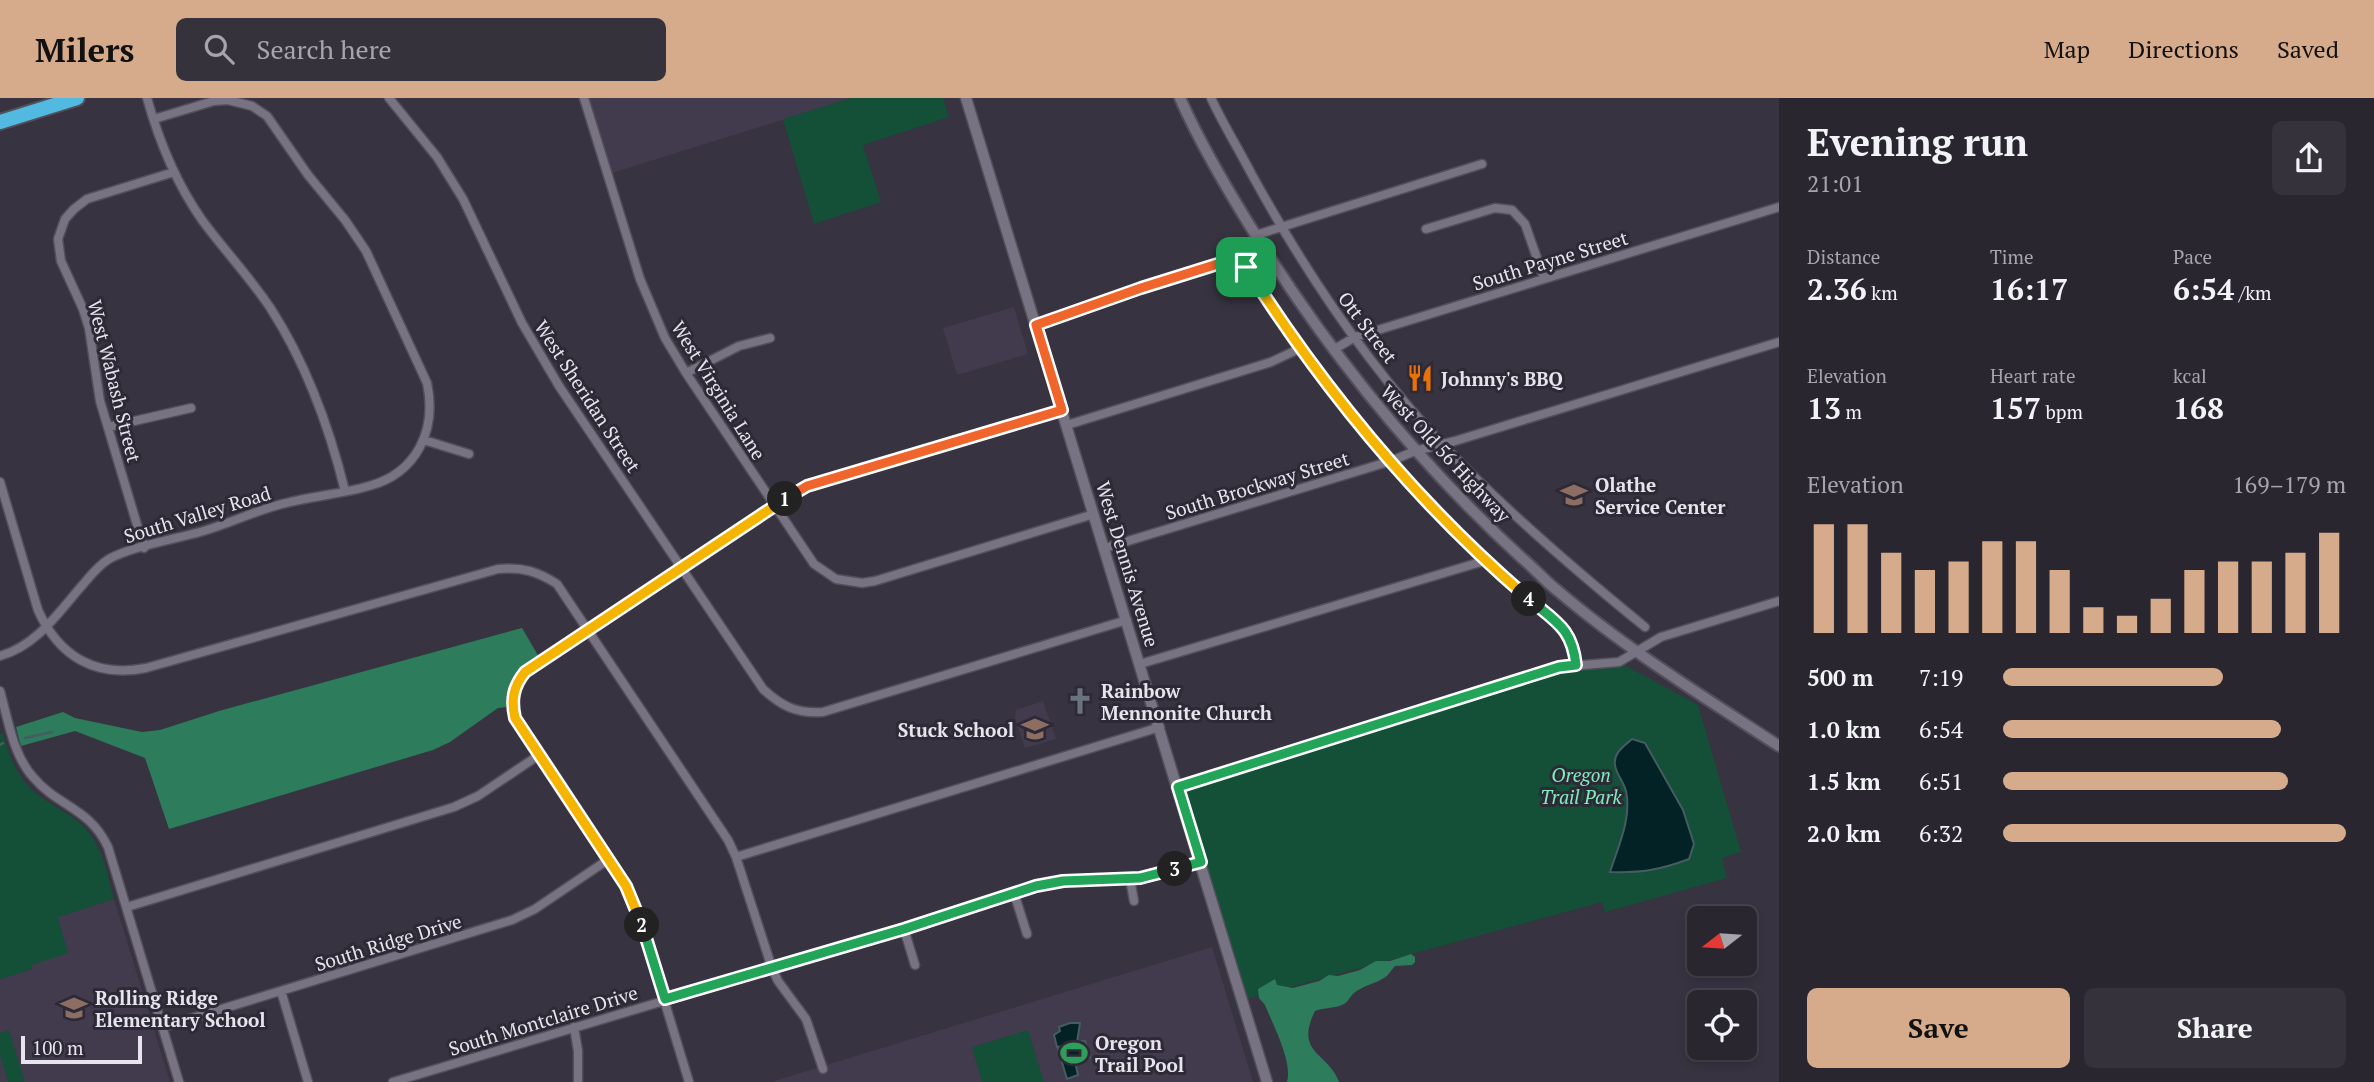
<!DOCTYPE html>
<meta charset="utf-8">
<style>
:root{--surface:#292630;--page:#35323c;--text:#f1f3f6;--muted:#a5a5ab;--line:#45434c;--accent:#d6ab8b}
body{margin:0;font-family:"PT Serif",serif;background:var(--page);color:var(--text);height:100vh;display:flex;flex-direction:column;font-size:26px;white-space:nowrap}
*{box-sizing:border-box;margin:0}
p{font-size:23px;color:var(--muted)}
.icon{flex:none;width:38px;height:38px;fill:none;stroke:currentColor;stroke-width:2;stroke-linecap:round;stroke-linejoin:round}
.map{position:relative;flex:1;overflow:hidden}
.details{display:flex;flex-direction:column;background:var(--surface);width:595px}
.details>*{flex:none}
.needle{width:46px;rotate:253deg}
.tools{position:absolute;left:1687px;top:808px;display:grid;gap:14px}
.tools a{display:grid;place-items:center;width:70px;height:70px;border-radius:10px;background:var(--surface);box-shadow:0 4px 10px #0003,0 0 0 2px var(--line);font-size:35px}
.scale{position:absolute;left:21px;bottom:18px;width:121px;box-sizing:border-box;padding-left:7px;border:4px solid #e6e4ec;border-top:0;font-size:19px;line-height:24px;white-space:nowrap;color:#e6e4ec;-webkit-text-stroke:5px #2d2936;paint-order:stroke}
.pin{position:absolute;display:grid;place-items:center;width:60px;height:60px;color:#fff;margin:-30px;border-radius:14px;box-shadow:0 4px 10px #0006}
.km{position:absolute;width:35px;height:35px;margin:-18px;border-radius:50%;background:#222;color:#fff;font-size:19px;line-height:35px;text-align:center}
.round{display:grid;place-items:center;flex:none;width:74px;height:74px;border-radius:10px;background:var(--page)}
.overview{display:flex;align-items:center;justify-content:space-between;height:119px;padding:0 28px}
h1{font-size:38px;font-weight:600;line-height:52px}
.stats{display:grid;grid-template-columns:repeat(3,1fr);gap:10px;height:119px;padding:7px 28px}
.stats div{display:grid;align-content:center}
.stats b{font-size:30px;font-weight:600}
.stats small{font-size:19px;font-weight:400}
.stats p{font-size:19px}
.chart{height:196px;padding:14px 28px}
.chart p{display:flex;justify-content:space-between}
.chart svg{width:100%;height:126px;margin-top:7px;stroke:var(--accent);stroke-width:6}
.button{display:flex;gap:14px;margin-top:auto;padding:14px 28px}
.button a{flex:1;height:80px;border-radius:10px;background:var(--accent);color:#111;font-size:28px;font-weight:600;line-height:80px;text-align:center}
.button a+a{background:var(--page);color:var(--text)}
ul{padding:0 28px;list-style:none;font-size:23px}
li{display:grid;grid-template-columns:112px 84px 1fr;align-items:center;height:52px}
li i{height:18px;border-radius:9px;background:var(--accent)}
header{display:flex;align-items:center;gap:42px;box-sizing:border-box;height:98px;padding:0 35px;background:var(--accent);color:#111}
header strong{font-size:33px}
nav{display:flex;gap:38px;margin-inline-start:auto;font-size:24px}
.search{width:490px;height:63px;background:var(--page);display:flex;align-items:center;gap:18px;box-sizing:border-box;padding:0 24px;border-radius:10px;color:var(--muted);font-size:26px}
main{display:flex;flex:1;min-height:0}
.map>svg:first-child{display:block}
.built{fill:#423b4e}
.green{fill:#144f38}
.forest{fill:#2d7c5c}
.water{fill:#022226;stroke:#465c61;stroke-width:2}
.lines{fill:none;stroke-linecap:round;stroke-linejoin:round}
.stream{stroke:#465c61;stroke-width:2.5}
.minor-casing{stroke:#534f5a;stroke-width:11}
.tertiary-casing{stroke:#534f5a;stroke-width:13}
.secondary-casing{stroke:#534f5a;stroke-width:14}
.trunk-casing{stroke:#534f5a;stroke-width:18}
.minor{stroke:#787382;stroke-width:8}
.tertiary{stroke:#787382;stroke-width:10}
.secondary{stroke:#787382;stroke-width:10}
.trunk{stroke:#52bae0;stroke-width:14}
.split-1-casing{stroke:#fff;stroke-width:14}
.split-2-casing{stroke:#fff;stroke-width:14}
.split-3-casing{stroke:#fff;stroke-width:14}
.split-4-casing{stroke:#fff;stroke-width:14}
.split-5-casing{stroke:#fff;stroke-width:14}
.split-1{stroke:#f0652b;stroke-width:9}
.split-2{stroke:#f5b400;stroke-width:9}
.split-3{stroke:#22a559;stroke-width:9}
.split-4{stroke:#22a559;stroke-width:9}
.split-5{stroke:#f5b400;stroke-width:9}
.labels{text-anchor:middle;dominant-baseline:central;stroke-width:6;stroke-linejoin:round;paint-order:stroke}
.street-label{font-size:19px;fill:#e6e4ec;stroke:#2d2936}
.poi-label{font-size:19px;font-weight:bold;fill:#e6e4ec;stroke:#2d2936;text-anchor:start}
.park-label{font-size:19px;font-style:italic;fill:#80edbc;stroke:#2d2936}
</style>
<header>
<strong>Milers</strong>
<div class="search"><svg class="icon" aria-label="search" viewBox="0 0 24 24"><circle cx="10" cy="10" r="6"/><path d="M15 15l6 6"/></svg>Search here</div>
<nav><a>Map</a><a>Directions</a><a>Saved</a></nav>
</header>
<main>
<div class="map">
<svg width="1779" height="984" viewBox="0 0 1779 984">
<rect width="100%" height="100%" fill="#373340"/>
<path class="built" d="M589,0h263l-240,75z
M1014,209l14,47 -71,21 -14,-47z
M1043,603l13,38 -31,9 -10,-30 1,-8z
M114,801l56,183h-170v-103l32,-10 -1,-4 26,-48z
M1212,849l41,135h-482z"/>
<path class="green" d="M852,0h91l6,19 -86,28 18,57 -67,22 -31,-105z
M1619,564l79,43 43,147 -19,6 5,20 -122,34 -3,-10 -359,98 -64,-213 380,-120z
M3,635c7,25 15,48 38,64 16,12 36,19 48,36 15,18 19,44 25,66l-56,18 10,36 -36,12v4l-32,10v-245z
M9,932l16,52h-17l-8,-27v-22z
M1028,932l16,52h-62l-10,-35z"/>
<path class="forest" d="M522,530l17,29c-20,13 -30,24 -32,50l-9,1 -48,34 -17,8 -264,79 -24,-71 -70,-27 -54,15 -5,-19 47,-15 12,6 67,14 18,-2 59,-19z
M1411,856l4,3v5l-3,3 -17,1c-4,4 -6,9 -11,12 -9,6 -20,7 -30,15 -5,4 -5,9 -12,12 -9,4 -17,2 -27,6 -21,43 13,41 24,71h-52c6,-20 -14,-57 -22,-77l-6,-7 -1,-9 17,-10 2,6 16,3 26,-7 10,-6 9,1 22,-6 16,-9h14z"/>
<path class="water" d="M1632,641l13,4 38,67 11,34 -5,15c-29,11 -48,14 -79,13 8,-25 22,-54 16,-81 -2,-9 -10,-17 -11,-26 -2,-12 9,-19 17,-26z
M1070,925h10l-3,19 8,-1 5,16 -9,6 -1,-3 -5,2 3,13 -11,4 -9,-30 7,-3 -8,1 -3,-12 6,-4 -1,-4z"/>
<g class="lines">
<path class="stream" d="M25,640l27,-6
M0,647l3,-2"/>
<defs>
<path id="minor" d="M147,0c12,43 29,85 55,122 22,30 48,57 69,89 36,56 58,117 74,182
M389,0l48,59 26,42 59,124 37,63 204,303c18,17 34,25 60,23l304,-92
M584,0l56,181 25,59 21,35 128,191 22,15 26,4 13,-2 219,-67
M1211,0c12,26 27,50 40,75 53,97 116,192 193,273 62,65 131,124 201,181
M1426,131l69,-21 17,2 13,14 19,54
M1256,137l226,-71
M1036,227l105,-37 99,-31c70,110 151,210 243,302 26,26 58,47 84,74l5,8 4,24
M1333,252l22,-13 424,-130
M686,275l53,-27 31,-8
M1067,327l204,-63 30,-14
M108,329l83,-19
M424,342l45,14
M0,384l38,128c21,47 58,68 108,58l352,-99c24,-2 39,2 59,15l171,256 8,17 36,111 6,13 28,38 17,50
M144,450l-44,-147 -11,-73 -6,-19 -22,-48 -3,-22 7,-20 9,-10 13,-10 87,-27
M1105,450l286,-87 24,-10 40,-10 324,-99
M0,558c35,-10 56,-40 79,-67 9,-10 18,-23 30,-30 21,-12 66,-20 91,-27 29,-8 56,-22 86,-29 27,-7 56,-9 83,-17 48,-13 68,-56 58,-103l-61,-132 -21,-31 -37,-45 -41,-59 -15,-10 -24,-6 -14,1 -60,18
M1140,566l344,-103
M0,593c8,28 13,64 33,86 25,30 56,30 75,70l71,235
M1179,689l380,-120 60,-5 42,-25 118,-36
M736,759l424,-130
M1130,781l4,22
M1014,795l13,41
M127,809l327,-100 24,-11 61,-41
M904,831l11,36
M281,893l27,91
M163,929l349,-107 23,-11 74,-50
M574,929l4,24v31
M393,984l511,-153 132,-43 27,-5 77,-3 61,-16
M689,984l-55,-181 -119,-183c-5,-23 0,-39 20,-53l250,-166 22,-12 255,-77"/>
<path id="tertiary" d="M966,0l301,984"/>
<path id="secondary" d="M1180,0c22,50 51,98 80,144 74,117 160,223 263,317 12,10 22,22 35,32 68,58 146,106 221,155"/>
<path id="trunk" d="M0,24l77,-24"/>
</defs>
<use href="#minor" class="minor-casing"/>
<use href="#tertiary" class="tertiary-casing"/>
<use href="#secondary" class="secondary-casing"/>
<use href="#trunk" class="trunk-casing"/>
<use href="#minor" class="minor"/>
<use href="#tertiary" class="tertiary"/>
<use href="#secondary" class="secondary"/>
<use href="#trunk" class="trunk"/>
</g>
<g class="lines">
<defs>
<path id="split-1" d="M785,401l22,-13 255,-76 -26,-85 105,-37 99,-31 6,10"/>
<path id="split-2" d="M642,827l-16,-39 -111,-168c-4,-18 -2,-31 10,-46l260,-173"/>
<path id="split-3" d="M642,827l23,74 239,-70 132,-43 27,-5 77,-3 35,-9"/>
<path id="split-4" d="M1175,771l26,-7 -23,-75 381,-120 17,-2c-4,-37 -20,-43 -47,-66"/>
<path id="split-5" d="M1246,169c78,123 172,237 283,332"/>
</defs>
<use href="#split-1" class="split-1-casing"/>
<use href="#split-2" class="split-2-casing"/>
<use href="#split-3" class="split-3-casing"/>
<use href="#split-4" class="split-4-casing"/>
<use href="#split-5" class="split-5-casing"/>
<use href="#split-1" class="split-1"/>
<use href="#split-2" class="split-2"/>
<use href="#split-3" class="split-3"/>
<use href="#split-4" class="split-4"/>
<use href="#split-5" class="split-5"/>
</g>
<defs>
<symbol id="restaurant-bare" viewBox="-9 -9 18 18"><path d="M-5-6h1v4h1v-4h1v4h1v-4h1v5L-1.5 .5V6h-2V.5L-5-1ZM5-6V6H3V1.5H1.5Q1.5-4 5-6Z" fill="#e8710a" stroke="#2d2936" stroke-width="2.5" paint-order="stroke"/></symbol>
<symbol id="school-bare" viewBox="-9 -9 18 18"><path d="M0-5L7-2L0 1L-7-2ZM-4 1L0 2.5L4 1V4Q0 6-4 4Z" fill="#8d6e63" stroke="#2d2936" stroke-width="2.5" paint-order="stroke"/></symbol>
<symbol id="church-bare" viewBox="-9 -9 18 18"><path d="M-1.2-6h2.4v3.5h3.3v2.4h-3.3V6h-2.4V-.1h-3.3v-2.4h3.3Z" fill="#6b7280" stroke="#2d2936" stroke-width="2.5" paint-order="stroke"/></symbol>
<symbol id="stadium-bare" viewBox="-9 -9 18 18"><path d="M0-5a6.5 5 0 1 0 0 10a6.5 5 0 1 0 0-10ZM-3.5-1.8h7v3.6h-7Z" fill="#2e9e5b" stroke="#2d2936" stroke-width="2.5" paint-order="stroke"/></symbol>
</defs>
<g fill-rule="evenodd">
<use href="#restaurant-bare" x="1401" y="261" width="38" height="38"/>
<use href="#school-bare" x="1555" y="378" width="38" height="38"/>
<use href="#church-bare" x="1061" y="584" width="38" height="38"/>
<use href="#school-bare" x="1016" y="612" width="38" height="38"/>
<use href="#school-bare" x="55" y="891" width="38" height="38"/>
<use href="#stadium-bare" x="1055" y="936" width="38" height="38"/>
</g>
<g class="labels">
<g class="street-label">
<text transform="translate(1550 162) rotate(-17)">South Payne Street</text>
<text transform="translate(1368 229) rotate(53)">Ott Street</text>
<text transform="translate(115 283) rotate(76)">West Wabash Street</text>
<text transform="translate(719 292) rotate(58)">West Virginia Lane</text>
<text transform="translate(588 298) rotate(57)">West Sheridan Street</text>
<text transform="translate(1446 355) rotate(47)">West Old 56 Highway</text>
<text transform="translate(1257 387) rotate(-17)">South Brockway Street</text>
<text transform="translate(197 416) rotate(-17)">South Valley Road</text>
<text transform="translate(1128 466) rotate(73)">West Dennis Avenue</text>
<text transform="translate(388 844) rotate(-17)">South Ridge Drive</text>
<text transform="translate(543 922) rotate(-17)">South Montclaire Drive</text>
</g>
<g class="poi-label">
<text x="1441" y="280">Johnny's BBQ</text>
<text x="1595" y="386">Olathe<tspan x="1595" dy="22">Service Center</tspan></text>
<text x="1101" y="592">Rainbow<tspan x="1101" dy="22">Mennonite Church</tspan></text>
<text x="1014" y="631" text-anchor="end">Stuck School</text>
<text x="95" y="899">Rolling Ridge<tspan x="95" dy="22">Elementary School</tspan></text>
<text x="1095" y="944">Oregon<tspan x="1095" dy="22">Trail Pool</tspan></text>
</g>
<g class="park-label">
<text x="1581" y="676">Oregon<tspan x="1581" dy="22">Trail Park</tspan></text>
</g>
</g>
</svg>
<div class="tools">
<a><svg class="needle" viewBox="-14 -14 28 28"><path d="M0-13l5 13h-10z" fill="#e53935"/><path d="M0 13l5-13h-10z" fill="#a5a5ab"/></svg></a>
<a><svg class="icon" aria-label="locate" viewBox="0 0 24 24"><circle cx="12" cy="12" r="6"/><path d="M12 2v4M12 18v4M2 12h4M18 12h4"/></svg></a>
</div>
<div class="scale">100 m</div>
<div class="pin" style="left:1246px;top:169px;background:#1e9e55"><svg class="icon" aria-label="arrive" viewBox="0 0 24 24"><path d="M6 21V4h12l-3 4 3 4H6"/></svg></div>
<b class="km" style="left:785px;top:401px">1</b>
<b class="km" style="left:642px;top:827px">2</b>
<b class="km" style="left:1175px;top:771px">3</b>
<b class="km" style="left:1529px;top:501px">4</b>
</div>
<section class="details">
<div class="overview"><div><h1>Evening run</h1><p>21:01</p></div><a class="round"><svg class="icon" aria-label="share" viewBox="0 0 24 24"><path d="M12 15V3M7 8l5-5 5 5M5 13v7h14v-7"/></svg></a></div>
<div class="stats">
<div><p>Distance</p><b>2.36<small> km</small></b></div>
<div><p>Time</p><b>16:17</b></div>
<div><p>Pace</p><b>6:54<small> /km</small></b></div>
</div>
<div class="stats">
<div><p>Elevation</p><b>13<small> m</small></b></div>
<div><p>Heart rate</p><b>157<small> bpm</small></b></div>
<div><p>kcal</p><b>168</b></div>
</div>
<div class="chart"><p><span>Elevation</span>169–179 m</p>
<svg viewBox="0 0 160 44" preserveAspectRatio="none"><path d="M5 44V6M15 44V6M25 44V16M35 44V22M45 44V19M55 44V12M65 44V12M75 44V22M85 44V35M95 44V38M105 44V32M115 44V22M125 44V19M135 44V19M145 44V16M155 44V9"/></svg>
</div>
<ul>
<li><b>500 m</b>7:19<i style="width:64%"></i></li>
<li><b>1.0 km</b>6:54<i style="width:81%"></i></li>
<li><b>1.5 km</b>6:51<i style="width:83%"></i></li>
<li><b>2.0 km</b>6:32<i style="width:100%"></i></li>
</ul>
<div class="button"><a>Save</a><a>Share</a></div>
</section>
</main>
